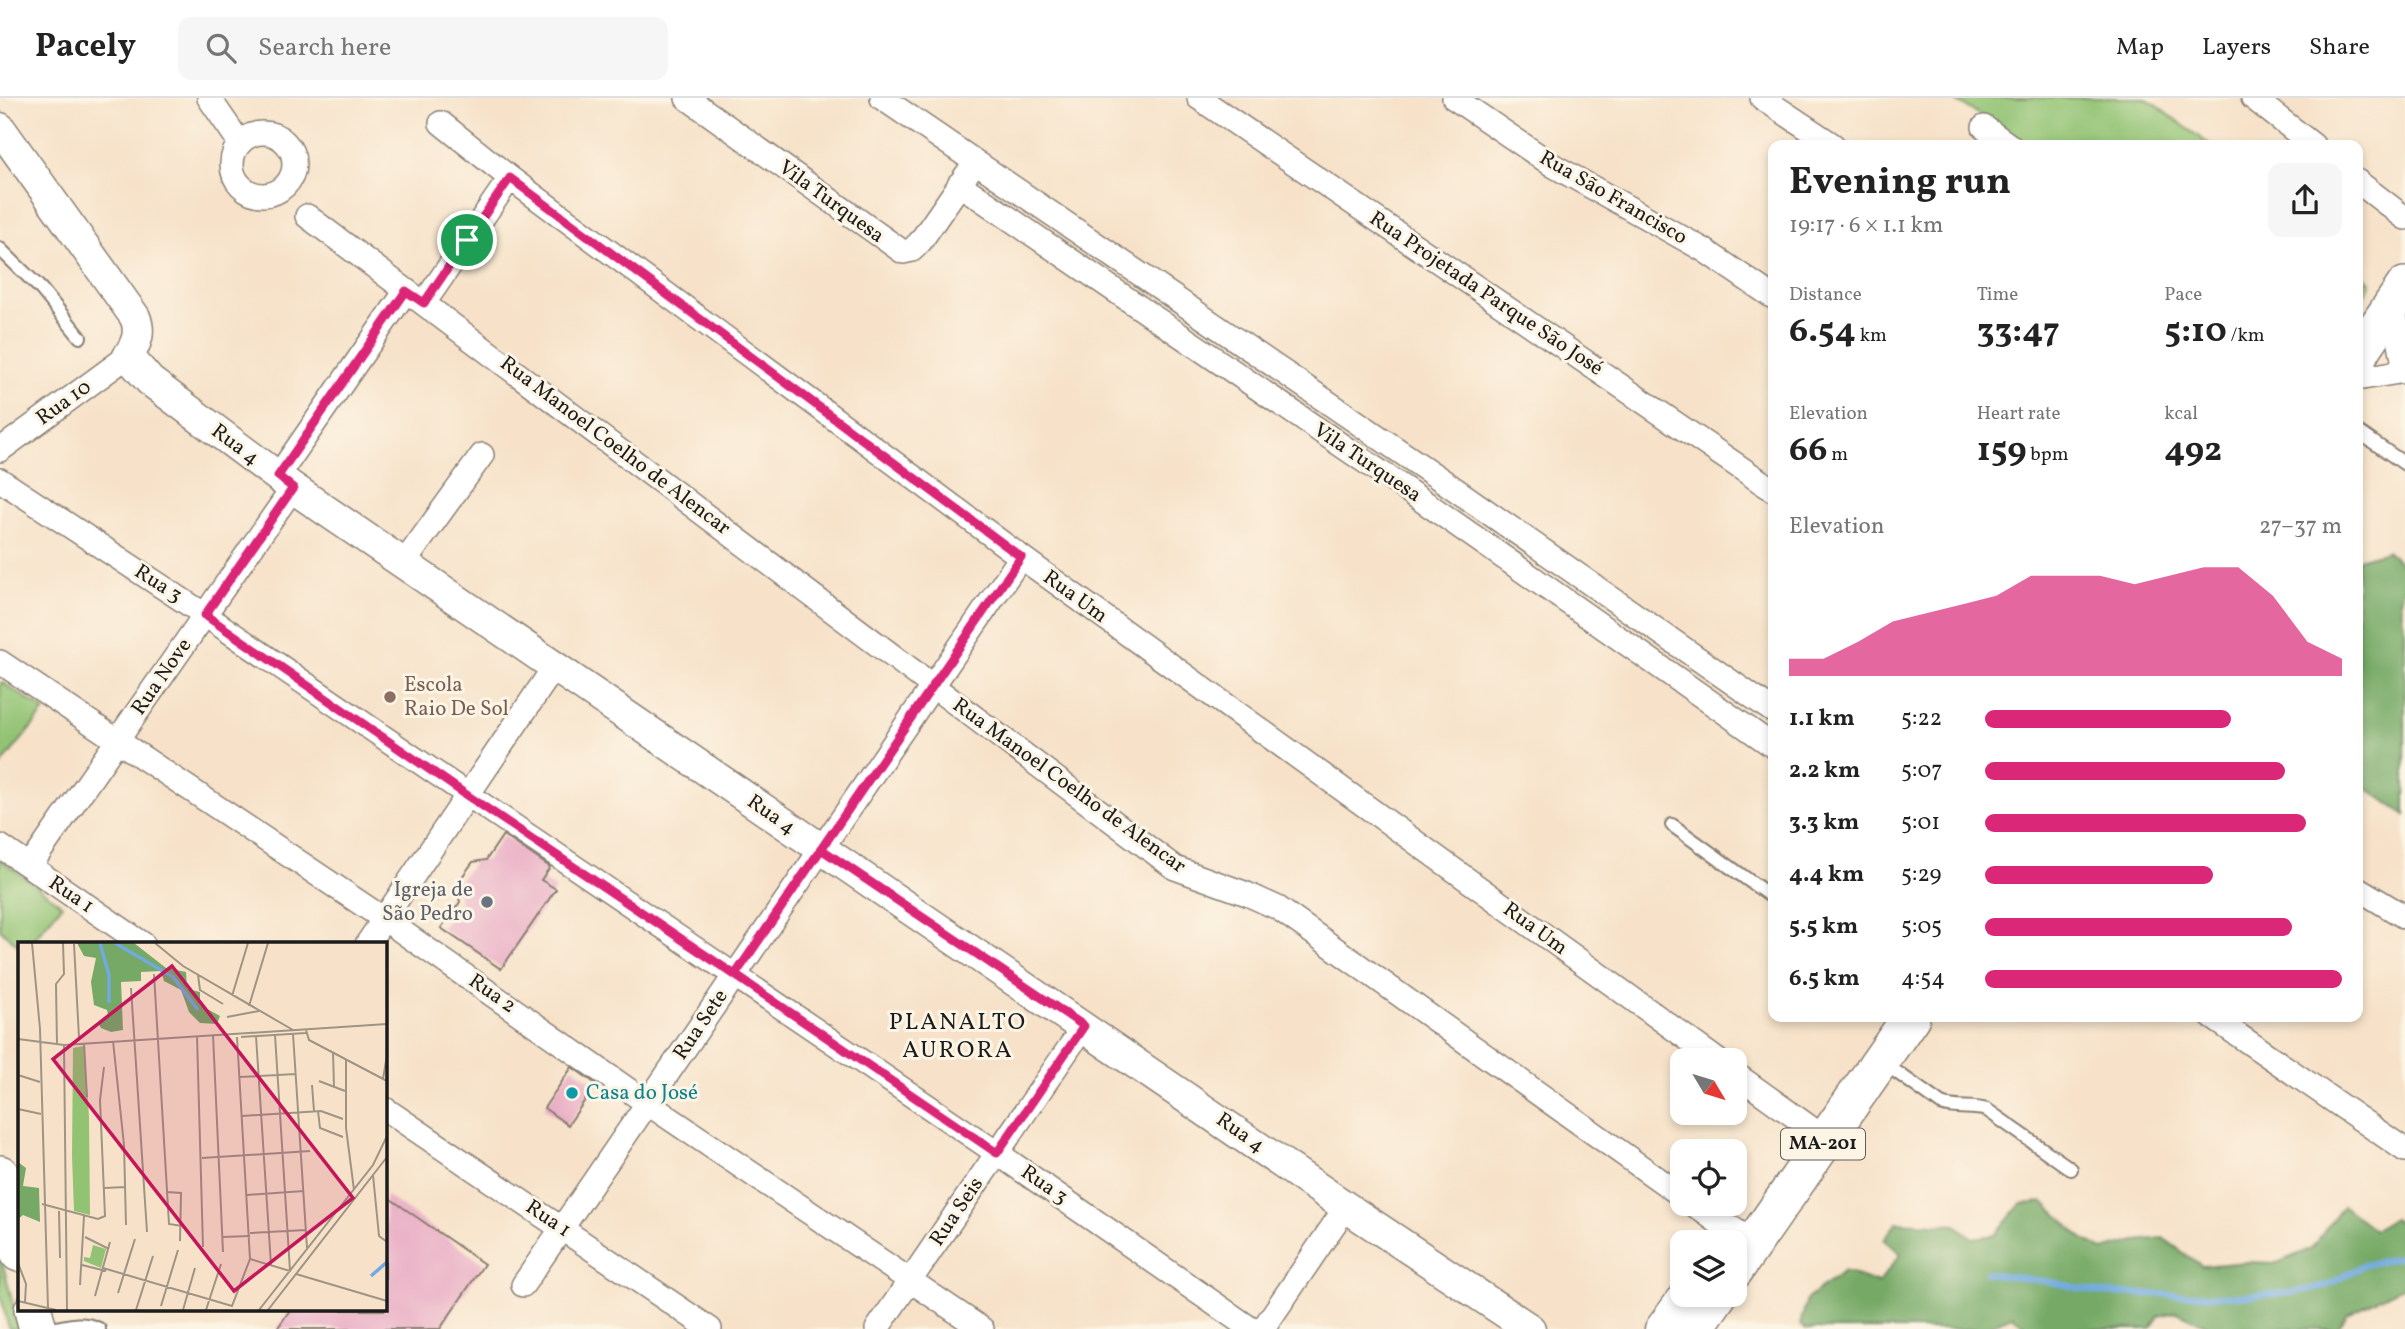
<!DOCTYPE html>
<meta charset="utf-8">
<style>
:root{--surface:#fff;--page:#f6f6f6;--text:#222;--muted:#767676;--line:#e0e0e0;--accent:#db2777}
body{margin:0;font-family:Vollkorn,serif;background:var(--page);color:var(--text);height:100vh;display:flex;flex-direction:column;font-size:26px;white-space:nowrap}
*{box-sizing:border-box;margin:0}
p{font-size:23px;color:var(--muted)}
.icon{flex:none;width:38px;height:38px;fill:none;stroke:currentColor;stroke-width:2;stroke-linecap:round;stroke-linejoin:round}
.map{position:relative;flex:1;overflow:hidden}
.drawer{position:absolute;left:1768px;top:42px;width:595px;height:882px;display:flex;flex-direction:column;background:var(--surface);border-radius:14px;box-shadow:0 4px 10px #0003}
.drawer>*{flex:none}
.needle{width:46px;rotate:128deg}
.controls{position:absolute;left:1670px;top:950px;display:grid;gap:14px}
.controls a{display:grid;place-items:center;width:77px;height:77px;border-radius:14px;background:var(--surface);box-shadow:0 4px 10px #0003;font-size:35px}
.pin{position:absolute;display:grid;place-items:center;width:60px;height:60px;color:#fff;margin:-30px;border:4px solid #fff;border-radius:50%;box-shadow:0 2px 7px #0007}
.round{display:grid;place-items:center;flex:none;width:74px;height:74px;border-radius:14px;background:var(--page)}
.head{display:flex;align-items:center;justify-content:space-between;height:119px;padding:0 21px}
h1{font-size:38px;font-weight:700;line-height:52px}
.figures{display:grid;grid-template-columns:repeat(3,1fr);gap:10px;height:119px;padding:7px 21px}
.figures div{display:grid;align-content:center}
.figures b{font-size:35px;font-weight:700}
.figures small{font-size:19px;font-weight:400}
.figures p{font-size:19px}
.chart{height:196px;padding:14px 21px}
.chart p{display:flex;justify-content:space-between}
.chart svg{width:100%;height:126px;margin-top:7px;fill:var(--accent);opacity:.7}
ul{padding:0 21px;list-style:none;font-size:23px}
li{display:grid;grid-template-columns:112px 84px 1fr;align-items:center;height:52px}
li i{height:18px;border-radius:9px;background:var(--accent)}
header{display:flex;align-items:center;gap:42px;box-sizing:border-box;height:98px;padding:0 35px;background:var(--surface);border-bottom:2px solid var(--line)}
header strong{font-size:33px}
nav{display:flex;gap:38px;margin-inline-start:auto;font-size:24px}
.search{width:490px;height:63px;background:var(--page);display:flex;align-items:center;gap:18px;box-sizing:border-box;padding:0 24px;border-radius:14px;color:var(--muted);font-size:26px}
.map>svg:first-child{display:block}
.green{fill:#92c373;stroke:#577048;stroke-width:2}
.forest{fill:#75a965;stroke:#486240;stroke-width:2}
.lines{fill:none;stroke-linecap:round;stroke-linejoin:round}
.stream{stroke:#71aae1;stroke-width:6}
.building{fill:#e9acc5}
.service-casing{stroke:#8a7f72;stroke-width:16}
.minor-casing{stroke:#8a7f72;stroke-width:26}
.tertiary-casing{stroke:#8a7f72;stroke-width:33}
.primary-casing{stroke:#8a7f72;stroke-width:40}
.service{stroke:#fff;stroke-width:12}
.minor{stroke:#fff;stroke-width:23}
.tertiary{stroke:#fff;stroke-width:30}
.primary{stroke:#fff;stroke-width:37}
.route-casing{stroke:#fff;stroke-width:14}
.route{stroke:#db2777;stroke-width:9}
.education-dot{fill:#8d6e63;stroke:#fcf5e5;stroke-width:2.5}
.worship-dot{fill:#6b7280;stroke:#fcf5e5;stroke-width:2.5}
.culture-dot{fill:#0f9aa8;stroke:#fcf5e5;stroke-width:2.5}
.labels{text-anchor:middle;dominant-baseline:central;stroke-width:6;stroke-linejoin:round;paint-order:stroke}
.shield{fill:#fcf5e5;stroke:#5f5d58;stroke-width:2}
.shield-label{font-size:19px;font-weight:bold;fill:#1c1c1c}
.street-label{font-size:21px;fill:#1c1c1c;stroke:#fcf5e5}
.education-label{font-size:21px;fill:#785e54;stroke:#fcf5e5;text-anchor:start}
.worship-label{font-size:21px;fill:#5b616d;stroke:#fcf5e5;text-anchor:end}
.culture-label{font-size:21px;fill:#0d838f;stroke:#fcf5e5;text-anchor:start}
.quarter-label{font-size:24px;letter-spacing:2px;fill:#1c1c1c;stroke:#fcf5e5}
.inset-river{fill:none;stroke:#71aae1;stroke-width:3.5}
.inset-road{fill:none;stroke:#9f9384;stroke-width:2}
.view{fill:#c2185b;fill-opacity:0.15;stroke:#c2185b;stroke-width:3.5}
.inset-edge{fill:none;stroke:#1c1c1c;stroke-width:3.5}
</style>
<header>
<strong>Pacely</strong>
<div class="search"><svg class="icon" aria-label="search" viewBox="0 0 24 24"><circle cx="10" cy="10" r="6"/><path d="M15 15l6 6"/></svg>Search here</div>
<nav><a>Map</a><a>Layers</a><a>Share</a></nav>
</header>
<div class="map">
<svg width="2405" height="1231" viewBox="0 0 2405 1231">
<rect width="100%" height="100%" fill="#fcf5e5"/>
<filter id="ink" filterUnits="userSpaceOnUse"><feTurbulence type="fractalNoise" baseFrequency=".0143" numOctaves="2"/><feDisplacementMap in="SourceGraphic" scale="14" xChannelSelector="R" yChannelSelector="G"/><feConvolveMatrix kernelMatrix="1 2 1 2 8 2 1 2 1" color-interpolation-filters="sRGB"/></filter>
<filter id="wash" filterUnits="userSpaceOnUse"><feTurbulence type="fractalNoise" baseFrequency=".00686" numOctaves="4" result="noise"/><feDisplacementMap in="SourceGraphic" scale="28" xChannelSelector="R" yChannelSelector="G"/><feGaussianBlur stdDeviation="1.57" result="paint"/><feColorMatrix in="noise" values="0 0 0 0 0 0 0 0 0 0 0 0 0 0 0 0 0 1.4 0 .05"/><feComposite in="paint" operator="in"/></filter>
<g filter="url(#wash)">
<rect width="100%" height="100%" fill="#f7e2c9"/>
<path class="green" d="M1951,0h195l64,47h-180z
M2357,172l14,13 -14,24z
M2,584l43,29 -45,55v-82z
M0,761l62,46 -32,39h-11v2l-19,-17z
M0,1154l19,77h-10l-9,-36z"/>
<path class="forest" d="M2387,453l18,16v13l-5,22 5,29v184l-48,-34v-222z
M2044,1104l38,36 21,12 33,-9 27,-3 39,28 44,-4 31,1 34,-14 32,-43 31,24 19,-11 12,8v59l-57,28 -11,15h-123l-37,-17 -18,4 -8,13h-122l-17,-13 -31,13h-175l-6,-4 7,-26 37,-28 34,12 23,-29 -17,-15 13,-17 59,3 16,13 23,-3 26,-31z"/>
<g class="lines">
<path class="stream" d="M1986,1175l65,9 50,11 136,3 54,-3 35,-7 38,-21 41,-9"/>
</g>
<g id="blocks">
<path class="building" d="M503,737l47,32 -9,13 15,9 -55,80 -60,-41 19,-26 -4,-17 17,-23 13,-2z
M572,969l24,17 -28,41 -24,-17z
M385,1097l99,69 -44,65h-163l13,-19h95z"/>
</g>
</g>
<g filter="url(#ink)">
<use href="#blocks" fill-opacity="0" stroke="#8a7f72" stroke-width="2"/>
<g class="lines">
<defs>
<path id="service" d="M0,151l41,40 39,48
M2357,333l48,33
M1672,727l101,73
M1884,965l57,41c15,6 31,1 46,6l84,59
M52,1231c17,-4 31,-8 47,0"/>
<path id="minor" d="M209,0l31,45
M687,0l216,154 9,-2 8,-8 47,-68
M882,0l567,387 324,226
M1199,0l574,392
M1454,0l100,68 150,84 69,47
M1762,0l71,47
M2253,0l60,47
M441,25l69,55 511,379 696,503
M1984,29l25,18
M232 66a31 31 0 1 1 62 0a31 31 0 1 1-62 0Z
M2357,83l48,37
M959,86l474,324 340,238
M307,118l868,652 72,26 31,14 404,288
M424,205l86,-125
M2393,205l12,68
M2357,281l48,-8
M0,352l128,-94
M278,378l128,-185
M0,382l205,135 263,180 529,358 254,176
M404,465l78,-108
M0,564l384,257 263,184 335,226
M0,748l143,98
M30,768l263,-378
M2357,790l48,29
M367,846l188,-278
M2212,919l193,133
M1734,975l92,66
M385,1011l325,220
M1693,1106l37,27
M523,1187l498,-728
M877,1231l207,-303
M1263,1231l83,-122"/>
<path id="tertiary" d="M0,30l135,189c6,15 2,26 -7,39l22,25 143,107 1053,719 184,122
M1722,1144l8,-11 22,15
M1660,1231l25,-34"/>
<path id="primary" d="M2357,259l48,-71
M0,1076l19,79
M1734,1173l177,-254
M33,1212l5,19
M1694,1231l24,-34"/>
</defs>
<use href="#service" class="service-casing"/>
<use href="#minor" class="minor-casing"/>
<use href="#tertiary" class="tertiary-casing"/>
<use href="#primary" class="primary-casing"/>
<use href="#service" class="service"/>
<use href="#minor" class="minor"/>
<use href="#tertiary" class="tertiary"/>
<use href="#primary" class="primary"/>
</g>
</g>
<g class="lines" filter="url(#ink)">
<defs>
<path id="route" d="M467,142l-43,63 -18,-12 -128,185 15,12 -88,127 263,181 267,179 86,-126 263,177 -87,127 -262,-178 286,-418 -511,-379 -43,62"/>
</defs>
<use href="#route" class="route-casing"/>
<use href="#route" class="route"/>
</g>
<circle class="education-dot" cx="390" cy="599" r="7"/>
<circle class="worship-dot" cx="487" cy="804" r="7"/>
<circle class="culture-dot" cx="572" cy="995" r="7"/>
<g class="labels">
<rect class="shield" x="1781" y="1030.5" width="84" height="31" rx="5"/>
<g class="shield-label">
<text x="1823" y="1046">MA-201</text>
</g>
<g class="street-label">
<text transform="translate(1613 100) rotate(30)">Rua São Francisco</text>
<text transform="translate(831 104) rotate(36)">Vila Turquesa</text>
<text transform="translate(1486 196) rotate(34)">Rua Projetada Parque São José</text>
<text transform="translate(64 305) rotate(-36)">Rua 10</text>
<text transform="translate(235 347) rotate(37)">Rua 4</text>
<text transform="translate(615 348) rotate(37)">Rua Manoel Coelho de Alencar</text>
<text transform="translate(1367 365) rotate(34)">Vila Turquesa</text>
<text transform="translate(158 486) rotate(33)">Rua 3</text>
<text transform="translate(1075 499) rotate(36)">Rua Um</text>
<text transform="translate(162 579) rotate(-55)">Rua Nove</text>
<text transform="translate(1069 688) rotate(36)">Rua Manoel Coelho de Alencar</text>
<text transform="translate(771 717) rotate(35)">Rua 4</text>
<text transform="translate(71 797) rotate(34)">Rua 1</text>
<text transform="translate(1535 831) rotate(36)">Rua Um</text>
<text transform="translate(492 896) rotate(35)">Rua 2</text>
<text transform="translate(701 927) rotate(-56)">Rua Sete</text>
<text transform="translate(1240 1035) rotate(35)">Rua 4</text>
<text transform="translate(1044 1087) rotate(35)">Rua 3</text>
<text transform="translate(957 1114) rotate(-56)">Rua Seis</text>
<text transform="translate(548 1121) rotate(34)">Rua 1</text>
</g>
<g class="education-label">
<text x="404" y="587">Escola<tspan x="404" dy="24">Raio De Sol</tspan></text>
</g>
<g class="worship-label">
<text x="473" y="792">Igreja de<tspan x="473" dy="24">São Pedro</tspan></text>
</g>
<g class="culture-label">
<text x="586" y="995">Casa do José</text>
</g>
<g class="quarter-label">
<text x="958" y="925">PLANALTO<tspan x="958" dy="28">AURORA</tspan></text>
</g>
</g>
<g transform="translate(18 844)">
<rect width="369" height="369" fill="#f7e2c9"/>
<path d="M66,104l5,71 1,98 -16,-4 -2,-55 1,-108zM75,303l13,4 -5,19 -17,-7v-4l6,1z" fill="#92c373"/>
<path d="M59,1h57l32,25 20,4 1,17 13,3v13l20,11 -3,8 -17,-1 -11,-11 -8,-22 -17,-9 -3,-10 -20,1v9l-20,1 2,48 -12,2 -10,-4 -3,-5 10,-8 -1,-5 -13,-5 -3,-23 5,-24 -12,-2zM0,220l8,6 -3,18 16,2 1,34 -17,-7 -5,4z" fill="#75a965"/>
<path class="inset-river" d="M82,1l9,32v28M97,1l58,34 25,33M353,334l16,-14"/>
<path class="inset-road" d="M14,1l8,86 8,279M137,1l28,23 110,64M56,2l5,94 -5,6M136,32l15,250 13,2M180,33l2,15 23,14M113,46l16,244M214,54l16,-53M231,64l19,-63M209,75l32,-6M288,88l3,10 78,41M275,92l14,214M195,93l10,217M179,94l6,211M238,94l15,229M219,95l13,222M223,95l65,-4M0,97l46,6 323,-21M95,99l11,104 2,80M66,101l3,54M39,103l-1,-61 8,-10 -1,-31M46,103l3,265M315,110l1,35M328,118v68l8,62M0,133l22,7M222,135l56,-3M365,137l4,-24M301,139l26,10M294,143l2,26M0,167l23,5M300,169l2,17 23,9M224,174l79,-5 22,8M184,216l108,-7M355,233l6,61 8,6M86,246l22,-1M149,250l14,1 -1,48M229,253l57,-4M24,262l56,15 7,-3 -5,-116 4,-33M41,269l1,47M232,291l56,-3M67,295l24,12M204,295l28,-1M232,317l40,12 -15,-236M0,321l8,21 -1,18M64,323l24,6M85,326l129,38 18,-47M278,332l91,27M62,343l4,-69M100,351l17,-54M77,354l15,-54M0,359l38,9M143,364l17,-56M118,368l17,-54M165,368l12,-42M188,368l15,-46M241,368l114,-145 14,-29M250,368l119,-153"/>
<path class="view" d="M154,24l181,232 -119,93 -181,-232z"/>
<rect width="369" height="369" class="inset-edge"/>
</g>
</svg>
<div class="controls">
<a><svg class="needle" viewBox="-14 -14 28 28"><path d="M0-13l5 13h-10z" fill="#e53935"/><path d="M0 13l5-13h-10z" fill="#767676"/></svg></a>
<a><svg class="icon" aria-label="locate" viewBox="0 0 24 24"><circle cx="12" cy="12" r="6"/><path d="M12 2v4M12 18v4M2 12h4M18 12h4"/></svg></a>
<a><svg class="icon" aria-label="layers" viewBox="0 0 24 24"><path d="M12 4l9 5-9 5-9-5zM3 14l9 5 9-5"/></svg></a>
</div>
<div class="pin" style="left:467px;top:142px;background:#1e9e55"><svg class="icon" aria-label="arrive" viewBox="0 0 24 24"><path d="M6 21V4h12l-3 4 3 4H6"/></svg></div>
<section class="drawer">
<div class="head"><div><h1>Evening run</h1><p>19:17 · 6 × 1.1 km</p></div><a class="round"><svg class="icon" aria-label="share" viewBox="0 0 24 24"><path d="M12 15V3M7 8l5-5 5 5M5 13v7h14v-7"/></svg></a></div>
<div class="figures">
<div><p>Distance</p><b>6.54<small> km</small></b></div>
<div><p>Time</p><b>33:47</b></div>
<div><p>Pace</p><b>5:10<small> /km</small></b></div>
</div>
<div class="figures">
<div><p>Elevation</p><b>66<small> m</small></b></div>
<div><p>Heart rate</p><b>159<small> bpm</small></b></div>
<div><p>kcal</p><b>492</b></div>
</div>
<div class="chart"><p><span>Elevation</span>27–37 m</p>
<svg viewBox="0 0 160 44" preserveAspectRatio="none"><path d="M0 44V38L10 38L20 32L30 25L40 22L50 19L60 16L70 9L80 9L90 9L100 12L110 9L120 6L130 6L140 16L150 32L160 38V44z"/></svg>
</div>
<ul>
<li><b>1.1 km</b>5:22<i style="width:69%"></i></li>
<li><b>2.2 km</b>5:07<i style="width:84%"></i></li>
<li><b>3.3 km</b>5:01<i style="width:90%"></i></li>
<li><b>4.4 km</b>5:29<i style="width:64%"></i></li>
<li><b>5.5 km</b>5:05<i style="width:86%"></i></li>
<li><b>6.5 km</b>4:54<i style="width:100%"></i></li>
</ul>
</section>
</div>
